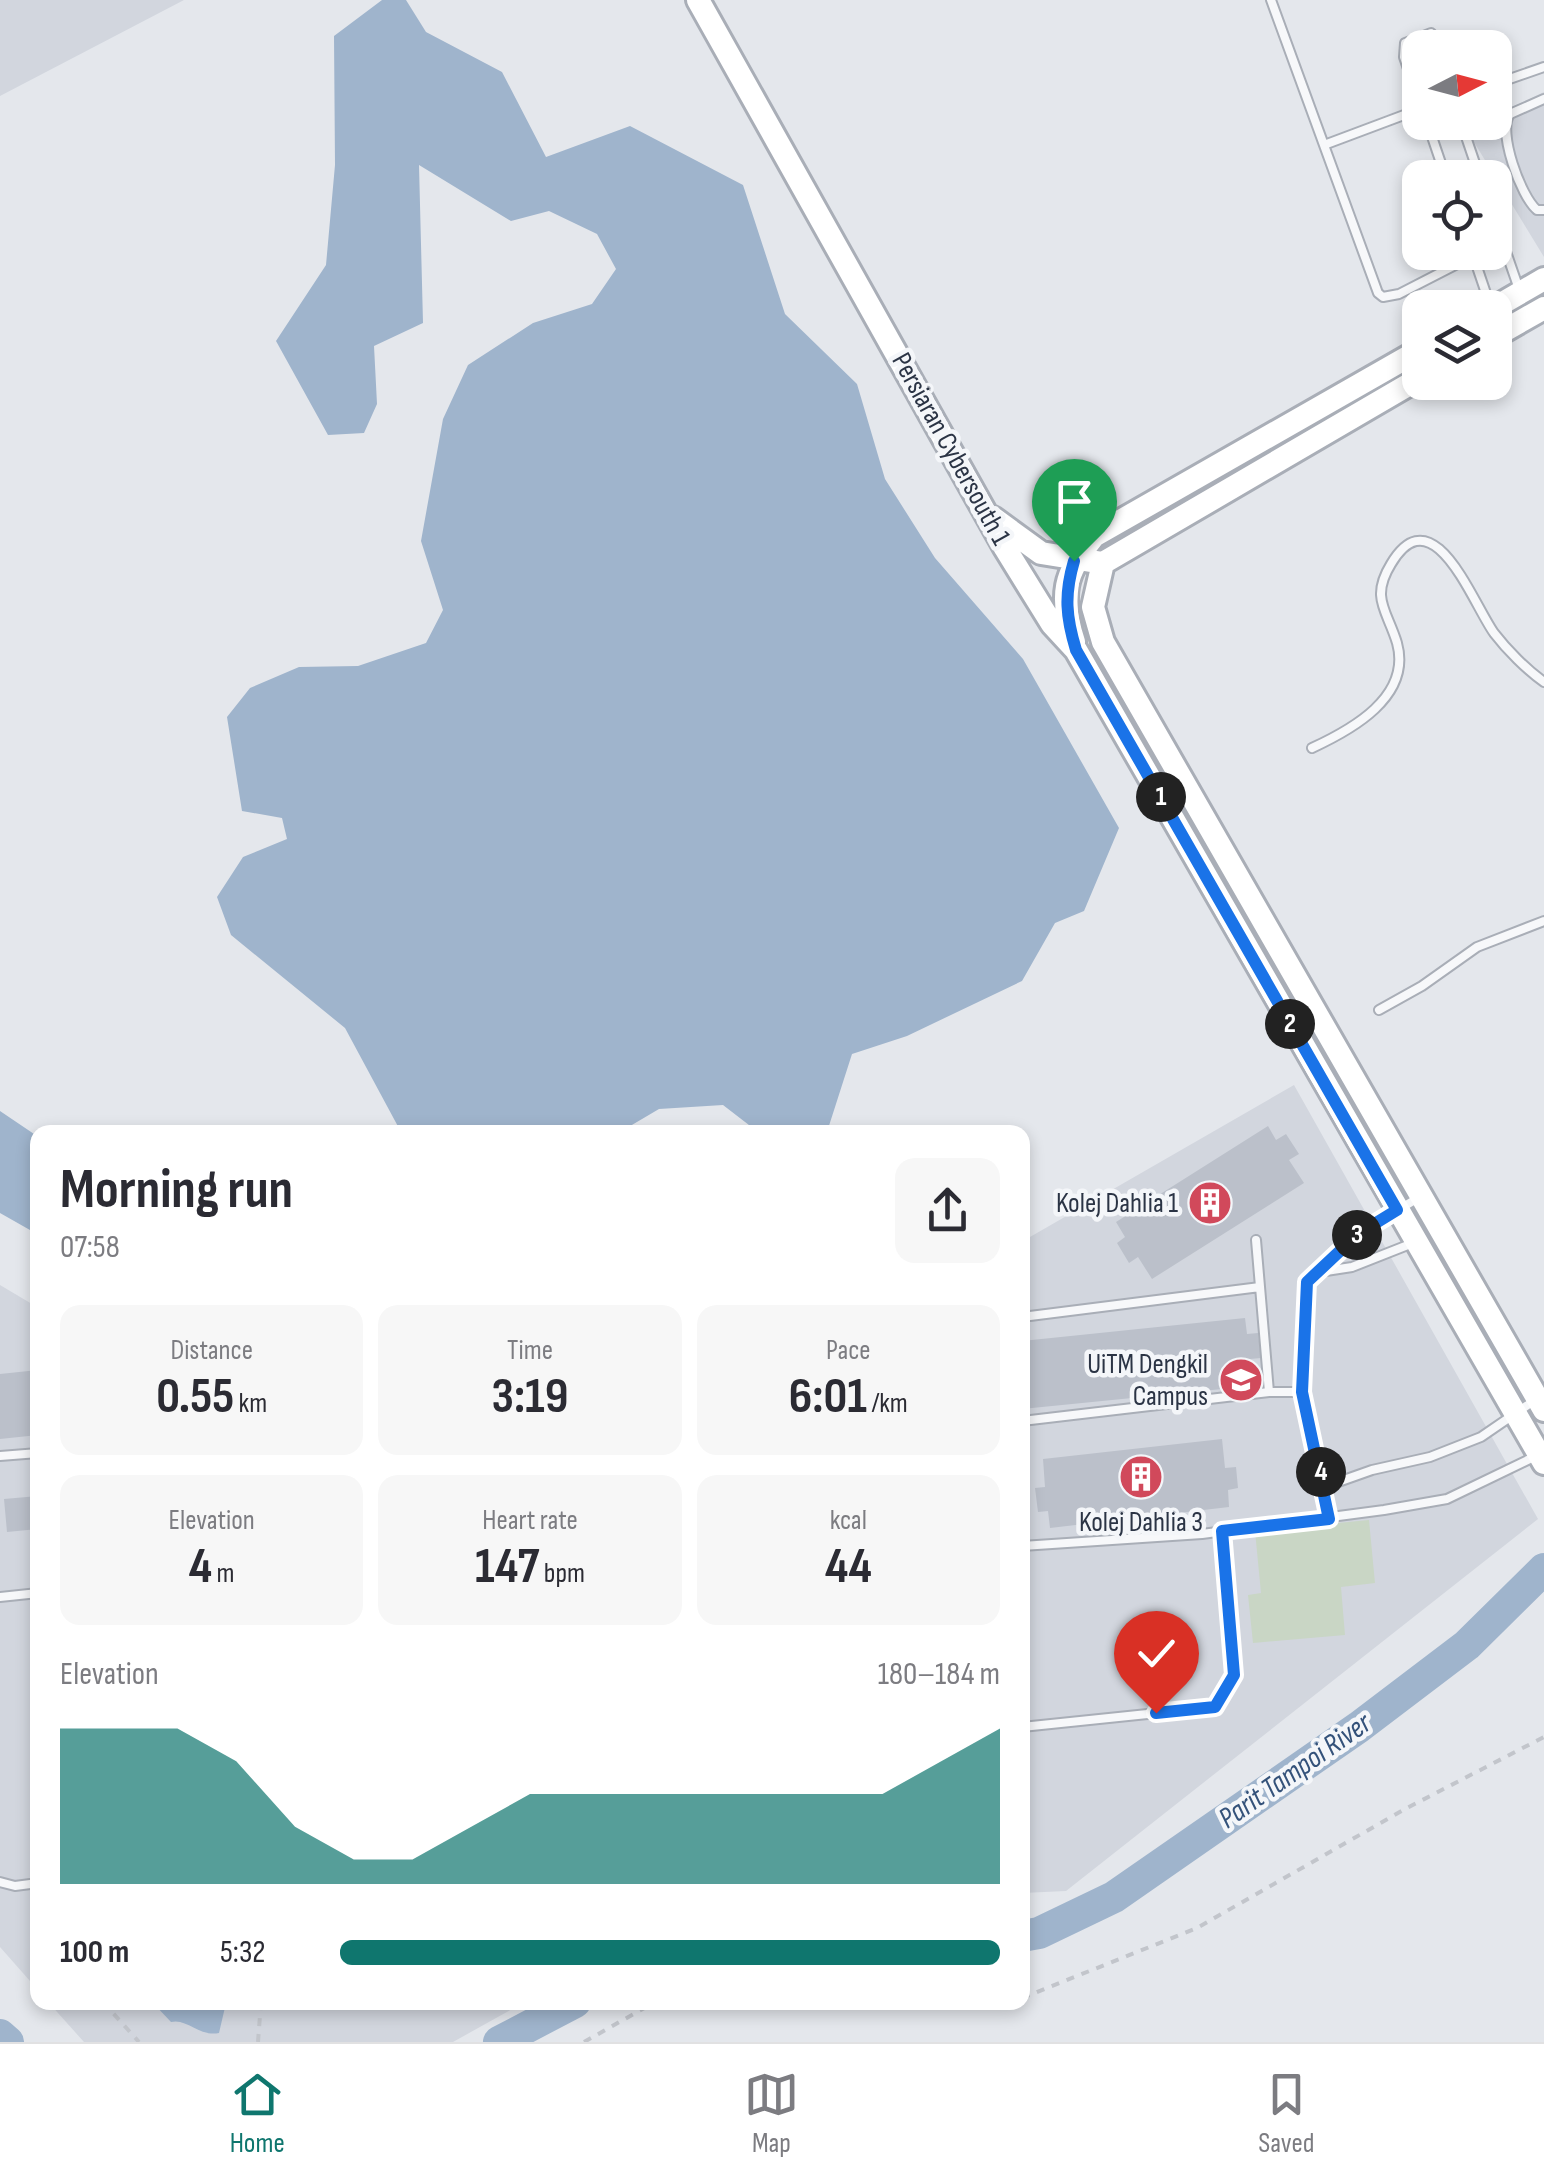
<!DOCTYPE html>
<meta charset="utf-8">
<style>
:root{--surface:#fff;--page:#f7f7f7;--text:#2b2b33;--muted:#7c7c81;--line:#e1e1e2;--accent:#0f766e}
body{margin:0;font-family:"Sofia Sans Condensed",sans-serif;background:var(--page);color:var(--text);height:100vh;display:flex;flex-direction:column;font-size:38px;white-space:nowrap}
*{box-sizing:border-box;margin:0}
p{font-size:32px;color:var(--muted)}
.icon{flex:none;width:55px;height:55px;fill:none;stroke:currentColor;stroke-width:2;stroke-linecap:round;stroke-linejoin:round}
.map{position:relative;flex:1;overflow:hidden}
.sheet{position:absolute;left:30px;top:1125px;width:1000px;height:885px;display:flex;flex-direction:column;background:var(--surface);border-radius:20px;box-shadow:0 5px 15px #0003}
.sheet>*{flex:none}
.needle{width:65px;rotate:84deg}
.buttons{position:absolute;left:1402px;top:30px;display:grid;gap:20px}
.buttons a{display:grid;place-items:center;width:110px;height:110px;border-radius:20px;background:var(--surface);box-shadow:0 5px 15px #0003;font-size:50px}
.pin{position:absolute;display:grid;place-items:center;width:85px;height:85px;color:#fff;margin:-102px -42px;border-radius:50% 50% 50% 0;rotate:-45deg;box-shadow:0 0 10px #0007}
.pin .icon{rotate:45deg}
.km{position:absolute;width:50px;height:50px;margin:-25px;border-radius:50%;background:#222;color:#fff;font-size:28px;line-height:50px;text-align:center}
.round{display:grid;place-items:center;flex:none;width:105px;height:105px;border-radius:20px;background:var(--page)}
.overview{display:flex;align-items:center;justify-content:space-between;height:170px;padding:0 30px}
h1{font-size:55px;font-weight:700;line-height:75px}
.figures{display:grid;grid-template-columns:repeat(3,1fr);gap:15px;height:170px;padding:10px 30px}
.figures div{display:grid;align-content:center;border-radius:20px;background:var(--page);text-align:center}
.figures b{font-size:50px;font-weight:700}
.figures small{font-size:28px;font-weight:400}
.figures p{font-size:28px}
.chart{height:280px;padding:20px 30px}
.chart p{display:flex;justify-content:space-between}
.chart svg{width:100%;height:180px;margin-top:10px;fill:var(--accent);opacity:.7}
ul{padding:0 30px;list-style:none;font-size:32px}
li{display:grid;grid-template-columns:160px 120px 1fr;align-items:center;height:75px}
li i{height:25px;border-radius:12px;background:var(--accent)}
.dock{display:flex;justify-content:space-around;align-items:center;height:140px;border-top:2px solid var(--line);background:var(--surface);font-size:28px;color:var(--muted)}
.dock a{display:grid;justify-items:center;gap:5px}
.dock .active{color:var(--accent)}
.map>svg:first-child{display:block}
.built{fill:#d2d6de}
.green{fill:#c9d6c5}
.water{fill:#9fb4cc}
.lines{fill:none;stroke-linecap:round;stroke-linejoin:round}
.river{stroke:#9fb4cc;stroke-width:32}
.building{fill:#bbc0ca}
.lane-casing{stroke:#a9aeb7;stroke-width:12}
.secondary-casing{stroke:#a9aeb7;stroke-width:28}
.path{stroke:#c2c5cb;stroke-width:4;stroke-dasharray:8 8;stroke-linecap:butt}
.lane{stroke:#f7f8fa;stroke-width:8}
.secondary{stroke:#fff;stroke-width:22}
.route-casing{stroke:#fff;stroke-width:20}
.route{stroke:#1a73e8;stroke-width:12}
.labels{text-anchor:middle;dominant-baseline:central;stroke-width:9;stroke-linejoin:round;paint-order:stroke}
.street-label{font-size:28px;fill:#2b3445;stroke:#f4f6f9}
.poi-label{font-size:28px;fill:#2b3445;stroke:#f4f6f9;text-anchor:end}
.water-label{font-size:30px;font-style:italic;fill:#34527a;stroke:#f4f6f9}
</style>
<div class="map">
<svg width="1544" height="2042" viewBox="0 0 1544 2042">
<rect width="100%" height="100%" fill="#e4e7ec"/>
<path class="built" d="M0,0h184l-184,96z
M1544,92v165l-78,-128 14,-6 15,-1v-7z
M1294,1085l244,434 -472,372 -43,2v-652z
M0,1285l37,22v682l-37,-42z
M49,2003h474l-70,39h-369z"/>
<path class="green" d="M1369,1520l6,63 -34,4 4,48 -92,8 -5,-48 13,-2 -6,-62z"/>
<path class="water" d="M382,0h24l20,32 76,40 44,85 84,-31 113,59 42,129 72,70 28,95 50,79 88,101 96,169 -35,83 -29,12 -33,58 -115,55 -55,18 -25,78h-69l-35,-27 -64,4 -39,23h-219l-56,-104 -114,-93 -14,-38 26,-40 44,-18 -5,-21 -40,-7 -15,-94 23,-29 49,-21 59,-1 68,-23 17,-33 -22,-69 22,-122 25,-54 65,-42 59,-19 24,-35 -19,-35 -48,-23 -38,10 -92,-56 4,158 -49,23 3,58 -13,29 -36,2 -52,-94 50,-76 9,-100 -1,-129z
M0,1111l37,25v98l-37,-21z
M153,2003l73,-1v1l-7,30c-20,4 -32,-15 -48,-11z"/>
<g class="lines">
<path class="river" d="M1022,1936l17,-3 75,-36 245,-170 108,-82 77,-76
M0,2035l8,7
M499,2042l76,-40"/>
</g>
<path class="building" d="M1268,1126l8,14 10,-6 13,20 -10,6 15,23 -152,96 -14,-22 -9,6 -12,-20 8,-6 -9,-15z
M1245,1318l2,16 11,-1 3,25 -11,1 2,27 -230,23v-68z
M38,1370v65l-38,4v-65z
M1222,1439l3,29 11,-1 2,21 -10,2 1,17 -179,21 -2,-17 -10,1 -3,-24 10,-1 -2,-28z
M38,1496v33l-31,3 -3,-33z"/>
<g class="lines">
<defs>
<path id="lane" d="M1271,0l107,293 5,4 16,-3 74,-38
M1495,84l49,-17
M1544,99l-34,15c-13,17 11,83 27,96h7
M1420,104l-16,-47 1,-14 26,-10 13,15
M1427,122l19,56
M1461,122l19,56
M1428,126l19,-4
M1324,145l96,-36
M1495,220l25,72
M1473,255l18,53
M1312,748c39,-18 100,-51 85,-105 -10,-33 -27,-45 -6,-79 42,-71 82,40 103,69 13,17 33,37 50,49
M1379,1010l43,-24 55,-39 67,-26
M1256,1240l13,152
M1313,1273l39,-6 61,-24
M1022,1317l238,-30
M1022,1421l247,-29h33
M0,1456l38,-3
M1324,1487l48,-17 58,-13 51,-20 54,-37
M1329,1519l-27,-127 5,-110 51,-48 60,-36
M1022,1546l180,-12 182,-24 63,-11 89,-43
M0,1597l38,-4
M1022,1727l193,-20 19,-32 -12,-144
M0,1882l15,4 23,-3"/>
<path id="secondary" d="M698,0l307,548 47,76 24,26 468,813
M1494,308l50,-29
M1495,336l49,-28
M993,518l48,35 62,10 317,-185
M1103,563l-10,44 10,35 441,768
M1074,642c-15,-46 -10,-69 20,-106l326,-186"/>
</defs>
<use href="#lane" class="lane-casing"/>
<use href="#secondary" class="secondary-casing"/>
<path class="path" d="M1022,1998l175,-70 208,-119 139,-72
M103,2002l36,40
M258,2042l3,-40
M584,2042l71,-40"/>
<use href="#lane" class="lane"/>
<use href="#secondary" class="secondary"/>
</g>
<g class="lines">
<defs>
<path id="route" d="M1074,561c-10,34 -8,56 2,89l321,560 -39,24 -51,48 -5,110 27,127 -107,12 12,144 -19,32 -59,6"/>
</defs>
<use href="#route" class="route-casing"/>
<use href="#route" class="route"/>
</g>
<defs>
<symbol id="building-disc" viewBox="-11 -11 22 22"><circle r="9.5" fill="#d1495b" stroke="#f4f6f9"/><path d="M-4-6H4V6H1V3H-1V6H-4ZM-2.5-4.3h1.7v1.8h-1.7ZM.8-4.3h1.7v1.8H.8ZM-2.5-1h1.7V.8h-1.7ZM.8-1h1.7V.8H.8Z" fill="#fff"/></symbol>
<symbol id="university-disc" viewBox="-11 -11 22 22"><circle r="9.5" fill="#d1495b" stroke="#f4f6f9"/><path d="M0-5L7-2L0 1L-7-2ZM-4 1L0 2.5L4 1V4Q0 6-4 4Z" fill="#fff"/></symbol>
</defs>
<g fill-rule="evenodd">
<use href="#building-disc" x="1185" y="1178" width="50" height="50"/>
<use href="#university-disc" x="1216" y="1355" width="50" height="50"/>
<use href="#building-disc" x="1116" y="1452" width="50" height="50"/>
</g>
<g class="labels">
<g class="street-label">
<text transform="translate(951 449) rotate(61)">Persiaran Cybersouth 1</text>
</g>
<g class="poi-label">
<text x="1178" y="1203">Kolej Dahlia 1</text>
<text x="1208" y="1364">UiTM Dengkil<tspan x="1208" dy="32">Campus</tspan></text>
<text x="1141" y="1522" text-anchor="middle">Kolej Dahlia 3</text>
</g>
<g class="water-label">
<text transform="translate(1295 1771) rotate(-35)">Parit Tampoi River</text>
</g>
</g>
</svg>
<div class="buttons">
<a><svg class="needle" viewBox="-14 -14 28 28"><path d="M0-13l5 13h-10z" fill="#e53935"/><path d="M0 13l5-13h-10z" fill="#7c7c81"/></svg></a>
<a><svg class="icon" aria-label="locate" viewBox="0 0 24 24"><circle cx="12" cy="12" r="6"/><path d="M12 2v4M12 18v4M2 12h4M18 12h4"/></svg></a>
<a><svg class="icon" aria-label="layers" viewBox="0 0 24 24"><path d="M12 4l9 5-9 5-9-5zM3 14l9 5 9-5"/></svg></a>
</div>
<div class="pin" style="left:1074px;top:561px;background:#1e9e55"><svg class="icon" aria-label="arrive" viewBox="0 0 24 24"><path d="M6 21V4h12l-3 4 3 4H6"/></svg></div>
<div class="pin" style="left:1156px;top:1713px;background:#d93025"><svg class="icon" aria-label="check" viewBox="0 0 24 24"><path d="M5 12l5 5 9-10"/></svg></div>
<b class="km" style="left:1161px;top:797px">1</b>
<b class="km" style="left:1290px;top:1024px">2</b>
<b class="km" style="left:1357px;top:1235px">3</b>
<b class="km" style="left:1321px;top:1472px">4</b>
<section class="sheet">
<div class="overview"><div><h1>Morning run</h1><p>07:58</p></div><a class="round"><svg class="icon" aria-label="share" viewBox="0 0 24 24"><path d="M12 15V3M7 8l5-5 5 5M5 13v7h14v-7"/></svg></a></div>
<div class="figures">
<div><p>Distance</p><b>0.55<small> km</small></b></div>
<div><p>Time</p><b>3:19</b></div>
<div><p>Pace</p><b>6:01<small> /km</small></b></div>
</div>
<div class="figures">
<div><p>Elevation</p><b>4<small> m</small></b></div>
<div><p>Heart rate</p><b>147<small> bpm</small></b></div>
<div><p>kcal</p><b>44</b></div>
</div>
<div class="chart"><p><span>Elevation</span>180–184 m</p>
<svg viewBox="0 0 160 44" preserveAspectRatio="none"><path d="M0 44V6L10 6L20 6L30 14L40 30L50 38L60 38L70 30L80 22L90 22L100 22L110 22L120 22L130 22L140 22L150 14L160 6V44z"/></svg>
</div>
<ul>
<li><b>100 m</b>5:32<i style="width:100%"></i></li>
</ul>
</section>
</div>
<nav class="dock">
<a class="active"><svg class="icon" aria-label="home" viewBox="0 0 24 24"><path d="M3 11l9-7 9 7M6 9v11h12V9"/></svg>Home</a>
<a><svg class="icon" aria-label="map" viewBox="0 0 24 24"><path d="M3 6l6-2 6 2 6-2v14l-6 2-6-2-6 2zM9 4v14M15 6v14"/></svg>Map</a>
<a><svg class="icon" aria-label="saved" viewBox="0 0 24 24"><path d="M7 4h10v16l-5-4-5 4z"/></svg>Saved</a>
</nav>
